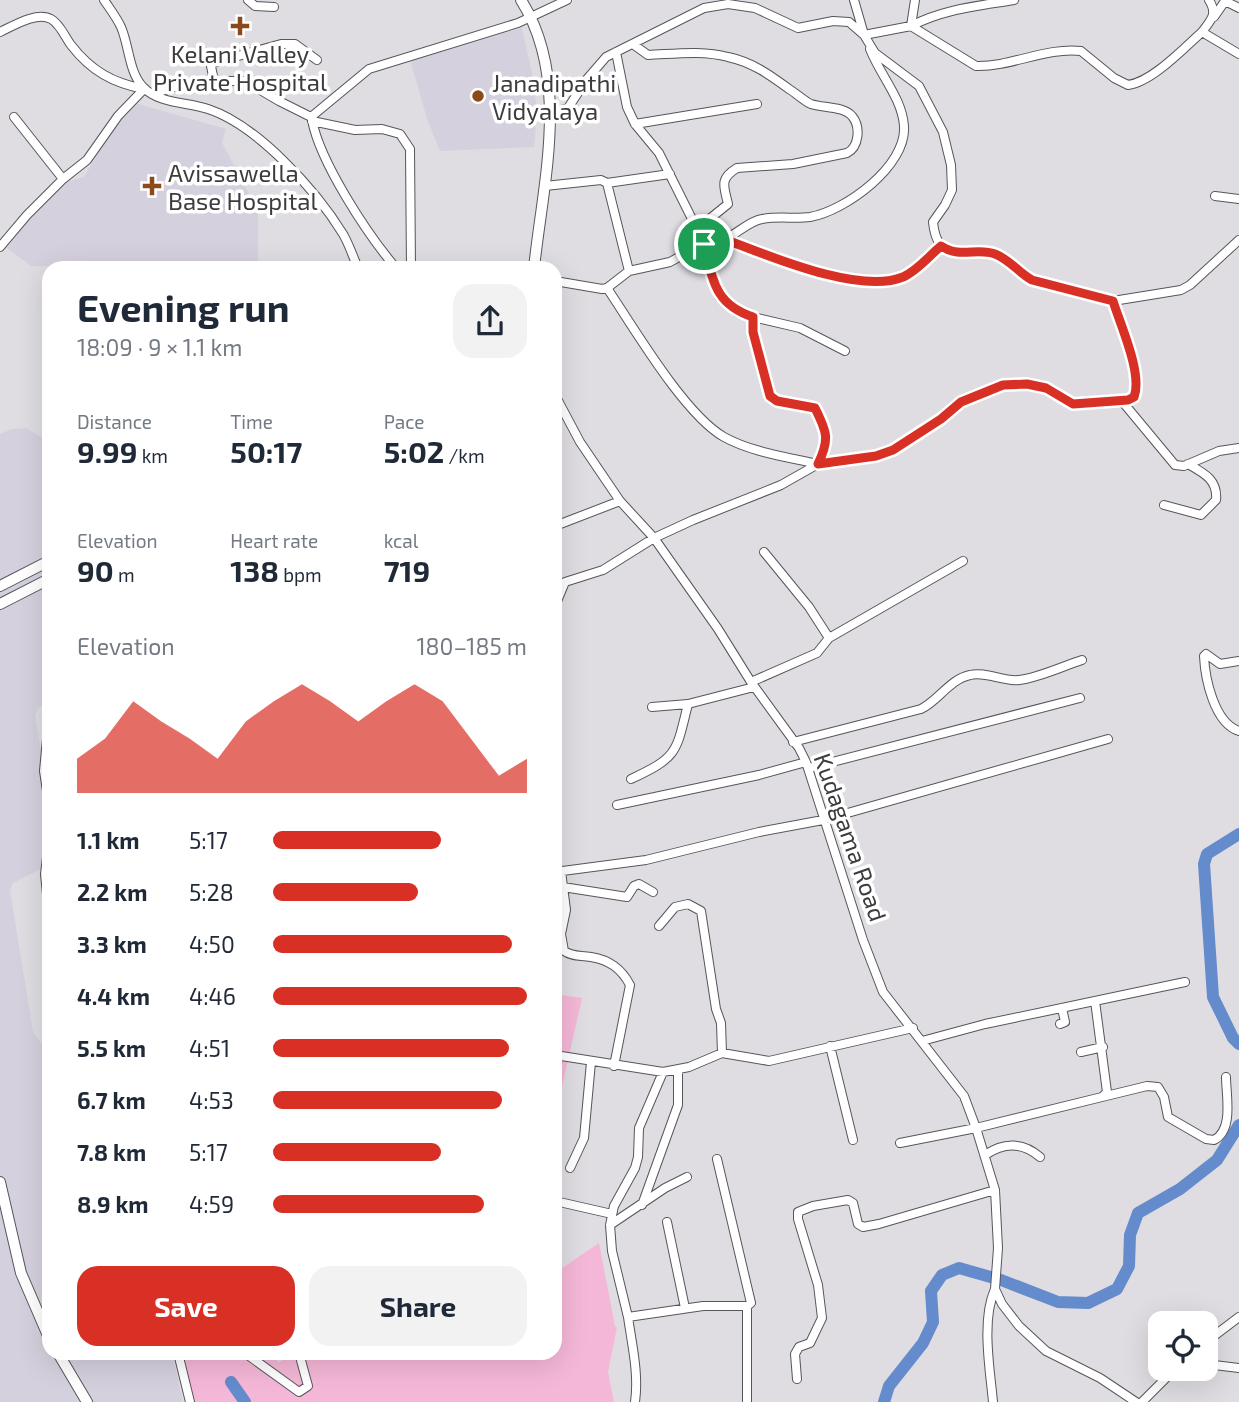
<!DOCTYPE html>
<meta charset="utf-8">
<style>
:root{--surface:#fff;--page:#f2f2f3;--text:#1f2937;--muted:#747a83;--accent:#d93025}
body{margin:0;font-family:"Exo 2",sans-serif;background:var(--page);color:var(--text);height:100vh;display:flex;flex-direction:column;font-size:26px;white-space:nowrap}
*{box-sizing:border-box;margin:0}
p{font-size:23px;color:var(--muted)}
.icon{flex:none;width:38px;height:38px;fill:none;stroke:currentColor;stroke-width:2;stroke-linecap:round;stroke-linejoin:round}
.map{position:relative;flex:1;overflow:hidden}
.sheet{position:absolute;left:42px;top:261px;width:520px;height:1099px;display:flex;flex-direction:column;background:var(--surface);border-radius:21px;box-shadow:0 7px 28px #0002}
.sheet>*{flex:none}
.controls{position:absolute;left:1148px;top:1311px;display:grid;gap:14px}
.controls a{display:grid;place-items:center;width:70px;height:70px;border-radius:14px;background:var(--surface);box-shadow:0 7px 28px #0002;font-size:35px}
.pin{position:absolute;display:grid;place-items:center;width:60px;height:60px;color:#fff;margin:-30px;border:4px solid #fff;border-radius:50%;box-shadow:0 2px 7px #0007}
.round{display:grid;place-items:center;flex:none;width:74px;height:74px;border-radius:21px;background:var(--page)}
.head{display:flex;align-items:center;justify-content:space-between;height:119px;padding:0 35px}
h1{font-size:38px;font-weight:700;line-height:52px}
.metrics{display:grid;grid-template-columns:repeat(3,1fr);gap:10px;height:119px;padding:7px 35px}
.metrics div{display:grid;align-content:center}
.metrics b{font-size:30px;font-weight:700}
.metrics small{font-size:19px;font-weight:400}
.metrics p{font-size:19px}
.chart{height:196px;padding:14px 35px}
.chart p{display:flex;justify-content:space-between}
.chart svg{width:100%;height:126px;margin-top:7px;fill:var(--accent);opacity:.7}
.action{display:flex;gap:14px;margin-top:auto;padding:14px 35px}
.action a{flex:1;height:80px;border-radius:21px;background:var(--accent);color:#fff;font-size:28px;font-weight:700;line-height:80px;text-align:center}
.action a+a{background:var(--page);color:var(--text)}
ul{padding:0 35px;list-style:none;font-size:23px}
li{display:grid;grid-template-columns:112px 84px 1fr;align-items:center;height:52px}
li i{height:18px;border-radius:9px;background:var(--accent)}
.map>svg:first-child{display:block}
.built{fill:#d5d0dd}
.green{fill:#f5b7d7}
.lines{fill:none;stroke-linecap:round;stroke-linejoin:round}
.river{stroke:#648bcb;stroke-width:12}
.minor-casing{stroke:#57555a;stroke-width:10}
.tertiary-casing{stroke:#57555a;stroke-width:12}
.minor{stroke:#fff;stroke-width:8}
.tertiary{stroke:#fff;stroke-width:10}
.route-casing{stroke:#fff;stroke-width:14}
.route{stroke:#d93025;stroke-width:9}
.poi-dot{fill:#8c4a1a;stroke:#fff;stroke-width:2.5}
.labels{text-anchor:middle;dominant-baseline:central;stroke-width:7;stroke-linejoin:round;paint-order:stroke}
.poi-label{font-size:24px;fill:#3c3c3e;stroke:#fff;text-anchor:start}
.street-label{font-size:24px;fill:#3c3c3e;stroke:#fff}
</style>
<div class="map">
<svg width="1239" height="1402" viewBox="0 0 1239 1402">
<rect width="100%" height="100%" fill="#dfdde2"/>
<path class="built" d="M522,28l11,49 4,37 -3,33 -94,4 -13,-32 -17,-60z
M135,103l91,26 -4,14 36,67v58l-227,-2 -24,-18 47,-60 9,-5 21,-6 27,-46z
M26,428l23,14v260l-11,6 -3,7 14,81v69l-36,18 -3,7 23,142 16,22v299h123l11,49h-183v-968l12,-5z"/>
<path class="green" d="M555,994l27,4 -27,120z
M599,1243l16,83 2,1 -9,45 6,30h-421l-11,-49h92l4,9 24,-9h253v-80z"/>
<g class="lines">
<path class="river" d="M1239,834l-32,20 -3,10 9,133 20,41 6,6
M231,1382l14,20
M884,1402l5,-16 34,-43 10,-21 -2,-31 11,-16 17,-7 42,12 57,22 30,1 29,-14 12,-23 1,-31 8,-22 42,-24 37,-29 22,-35"/>
<defs>
<path id="minor" d="M104,0c6,9 13,18 17,27 8,18 8,46 22,60 16,17 44,15 65,22 49,16 108,81 135,125 6,10 10,23 15,34
M248,0l7,6 19,1
M854,0l9,31
M1214,17l11,-16 14,7
M911,26c32,-17 67,-20 103,-26
M911,26l4,-26
M0,32c13,-6 37,-21 51,-13 9,5 14,18 20,26 20,26 42,38 73,44
M1202,32c9,-12 16,-18 7,-32
M864,35l47,-9 65,40c35,1 70,-19 105,-15l33,27 14,7c24,-3 56,-37 74,-53l37,22
M634,45l14,10c26,-1 54,-5 80,2 24,5 42,18 61,32 7,4 15,12 22,15 12,4 32,2 41,12 9,11 7,31 -5,37l-54,11 -56,4c-18,11 -13,18 -9,36l-31,25
M616,52l11,55 8,17 24,29 45,90 15,53 18,16 16,5v15l17,64 7,5 38,7c12,24 15,31 3,56l58,-8 17,-6 48,-31 20,-17 42,-17 24,-1 19,5 27,15 55,-4 6,-3c10,-22 -14,-73 -21,-96
M214,81l-3,-15 2,-3 68,-19h14l22,16
M153,94l27,-9 34,-4h31l34,20 32,16 58,-48 149,-46 49,-23
M550,114l18,-6 19,-29 19,-22 98,-49 24,-4 27,4 43,20 35,-7 16,1 15,13 11,18 44,33 24,46 8,33 1,25 -7,15 -12,17c5,48 37,21 63,32 13,6 23,19 36,26l81,21 68,-11 9,-5 49,-45
M14,117l49,62
M312,120c8,42 55,114 84,148
M312,121l43,9 27,-1 18,5 10,15 1,119
M635,124l122,-20
M607,183l63,-9
M545,186l56,-6 6,3 22,88 41,-9 34,-19
M1215,196l24,3
M724,239c43,16 135,56 179,37 14,-6 26,-20 38,-30
M704,244c7,-2 15,-3 21,-5 12,-5 24,-18 37,-20 16,-3 33,0 48,-2 35,-6 97,-51 94,-91 -2,-28 -24,-51 -34,-77
M0,247l27,-32 36,-36 24,-19 31,-44 26,-27
M555,281l47,8 5,-1 22,-17
M753,317l47,11 45,23
M555,395l25,47 40,59 34,37 64,91 33,53 48,66 7,14 57,178 20,52 81,104 12,32 19,62 3,58 -3,41 7,15 17,22 27,25 54,27 36,24
M1121,400l54,65 9,1 35,-15 20,-3
M1164,505l37,10 15,-15c2,-20 -12,-27 -28,-36
M555,526l65,-25
M764,552l45,55 20,31
M555,606l10,-24 38,-12 51,-32 39,-18 88,-35 37,-21c-31,-7 -67,-12 -94,-27 -40,-23 -90,-109 -117,-149
M1239,661l-19,3 -14,-10 -2,2c1,22 10,67 35,75
M751,682l66,-29 12,-15 134,-77
M652,707l36,-3
M49,718l-5,53 5,33
M793,742l128,-33c17,-8 29,-30 49,-34 16,-4 33,7 49,5 19,-2 44,-14 63,-20
M809,768l271,-70
M631,779c47,-22 45,-26 57,-75l66,-17
M617,805l142,-30 47,-13
M49,841l-4,33 4,40
M561,871l5,39 -5,24 3,17c9,6 16,4 27,6 18,3 30,11 39,28l-16,81
M555,872l91,-12 113,-28 64,-12 285,-81
M563,887l64,10 7,-11 5,-2 14,8
M659,926l16,-19 13,-3 13,7 15,98 5,14 1,30
M1060,1024l5,-2 -3,-14
M922,1041l63,-17 200,-42
M830,1046l23,94
M1081,1052l22,-5
M555,1055l108,17 26,-5 33,-14 47,8 144,-33
M663,1072l-24,56 -1,29 -3,11 -21,38 -4,19 2,26 16,66 75,-11h44l4,-3 -34,-144
M1102,1097l45,-11 11,1 6,10 4,20 38,22 8,1c20,-10 12,-45 12,-63
M900,1143l76,-15 126,-31 5,-5 -12,-91
M985,1155c19,-13 38,-13 55,2
M570,1168l14,-30 7,-76
M555,1201l57,13
M642,1205l36,-100v-35
M667,1222l18,86
M610,1225l55,-37 22,-11
M628,1317c4,28 11,57 7,85
M1206,1342l33,-25
M178,1353l12,49
M245,1353l54,39 9,-6 -9,-33
M1206,1364l33,4
M797,1379l-2,-25 4,-7 11,-4 12,-25 -4,-33 -20,-66v-7l15,-6 35,-6 5,3 5,21 5,3 16,-3 116,-34
M747,1402v-96
M993,1402c-3,-33 -12,-82 2,-113
M1142,1402l34,-34"/>
<path id="tertiary" d="M521,0c50,79 22,182 13,268
M0,586l49,-25
M0,604l49,-25
M0,1182l21,91 28,65
M58,1353l29,49"/>
</defs>
<use href="#minor" class="minor-casing"/>
<use href="#tertiary" class="tertiary-casing"/>
<use href="#minor" class="minor"/>
<use href="#tertiary" class="tertiary"/>
</g>
<g class="lines">
<defs>
<path id="route" d="M724,239c43,16 135,56 179,38 14,-6 26,-21 38,-31 20,13 35,1 54,8 14,5 24,19 37,26l81,21c7,23 30,73 21,96l-6,3 -55,4 -27,-16 -19,-4 -24,1 -42,17 -20,17 -48,31 -17,6 -58,8c12,-25 9,-32 -3,-56l-38,-7 -7,-5 -17,-64v-15c-39,-13 -40,-37 -49,-73z"/>
</defs>
<use href="#route" class="route-casing"/>
<use href="#route" class="route"/>
</g>
<g class="poi-dot">
<path d="M236.5 15.5h7v7h7v7h-7v7h-7v-7h-7v-7h7z"/>
<circle cx="478" cy="96" r="7"/>
<path d="M148.5 175.5h7v7h7v7h-7v7h-7v-7h-7v-7h7z"/>
</g>
<g class="labels">
<g class="poi-label">
<text x="240" y="53" text-anchor="middle">Kelani Valley<tspan x="240" dy="28">Private Hospital</tspan></text>
<text x="492" y="82">Janadipathi<tspan x="492" dy="28">Vidyalaya</tspan></text>
<text x="168" y="172">Avissawella<tspan x="168" dy="28">Base Hospital</tspan></text>
</g>
<g class="street-label">
<text transform="translate(851 837) rotate(71)">Kudagama Road</text>
</g>
</g>
</svg>
<div class="controls">
<a><svg class="icon" aria-label="locate" viewBox="0 0 24 24"><circle cx="12" cy="12" r="6"/><path d="M12 2v4M12 18v4M2 12h4M18 12h4"/></svg></a>
</div>
<div class="pin" style="left:704px;top:244px;background:#1e9e55"><svg class="icon" aria-label="arrive" viewBox="0 0 24 24"><path d="M6 21V4h12l-3 4 3 4H6"/></svg></div>
<section class="sheet">
<div class="head"><div><h1>Evening run</h1><p>18:09 · 9 × 1.1 km</p></div><a class="round"><svg class="icon" aria-label="share" viewBox="0 0 24 24"><path d="M12 15V3M7 8l5-5 5 5M5 13v7h14v-7"/></svg></a></div>
<div class="metrics">
<div><p>Distance</p><b>9.99<small> km</small></b></div>
<div><p>Time</p><b>50:17</b></div>
<div><p>Pace</p><b>5:02<small> /km</small></b></div>
</div>
<div class="metrics">
<div><p>Elevation</p><b>90<small> m</small></b></div>
<div><p>Heart rate</p><b>138<small> bpm</small></b></div>
<div><p>kcal</p><b>719</b></div>
</div>
<div class="chart"><p><span>Elevation</span>180–185 m</p>
<svg viewBox="0 0 160 44" preserveAspectRatio="none"><path d="M0 44V32L10 25L20 12L30 19L40 25L50 32L60 19L70 12L80 6L90 12L100 19L110 12L120 6L130 12L140 25L150 38L160 32V44z"/></svg>
</div>
<ul>
<li><b>1.1 km</b>5:17<i style="width:66%"></i></li>
<li><b>2.2 km</b>5:28<i style="width:57%"></i></li>
<li><b>3.3 km</b>4:50<i style="width:94%"></i></li>
<li><b>4.4 km</b>4:46<i style="width:100%"></i></li>
<li><b>5.5 km</b>4:51<i style="width:93%"></i></li>
<li><b>6.7 km</b>4:53<i style="width:90%"></i></li>
<li><b>7.8 km</b>5:17<i style="width:66%"></i></li>
<li><b>8.9 km</b>4:59<i style="width:83%"></i></li>
</ul>
<div class="action"><a>Save</a><a>Share</a></div>
</section>
</div>
